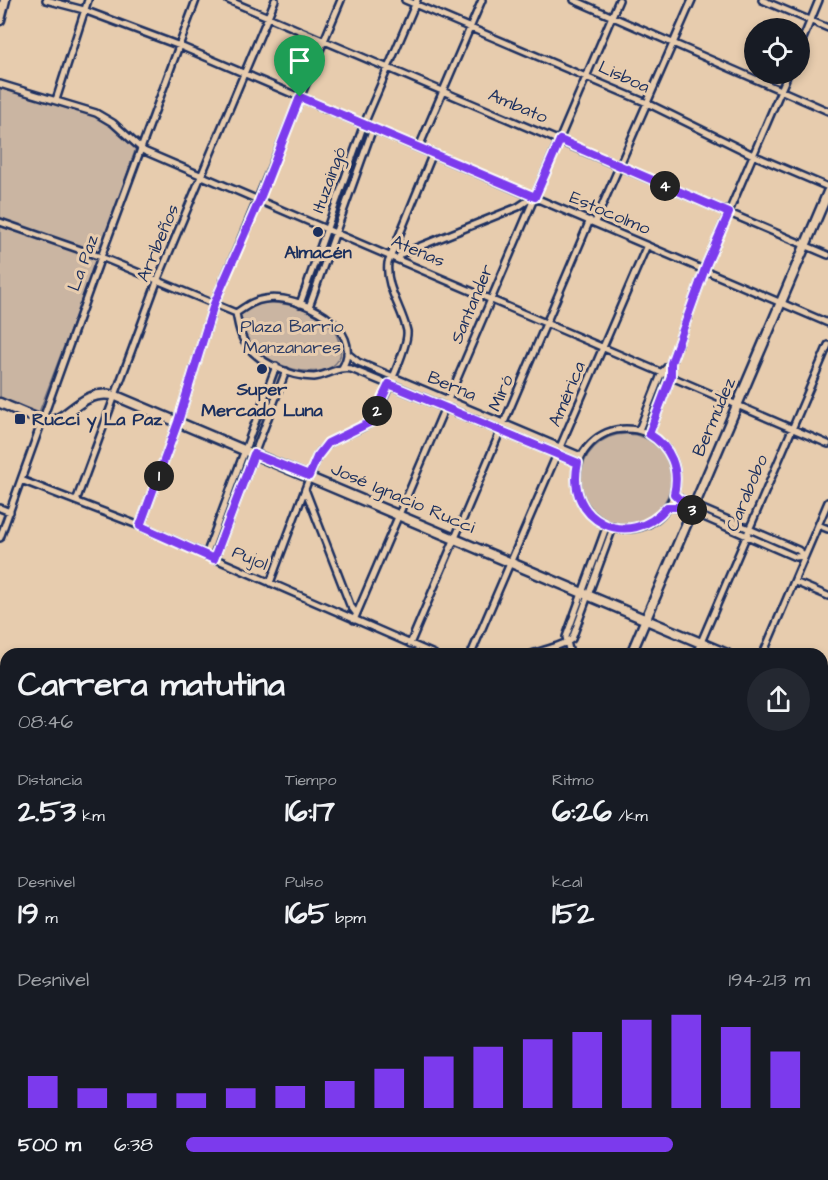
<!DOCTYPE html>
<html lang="es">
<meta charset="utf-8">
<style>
:root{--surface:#171b24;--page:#242831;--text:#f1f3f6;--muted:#9ea1a6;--accent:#7c3aed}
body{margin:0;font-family:"Architects Daughter",sans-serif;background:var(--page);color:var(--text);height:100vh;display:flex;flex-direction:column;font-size:22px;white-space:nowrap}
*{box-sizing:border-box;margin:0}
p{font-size:20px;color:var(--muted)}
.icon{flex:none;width:33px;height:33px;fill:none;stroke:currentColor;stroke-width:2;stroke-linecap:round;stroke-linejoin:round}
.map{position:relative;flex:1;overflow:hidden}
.sheet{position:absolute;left:0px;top:648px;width:828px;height:532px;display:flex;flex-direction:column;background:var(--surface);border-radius:18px 18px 0 0;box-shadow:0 3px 9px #0003}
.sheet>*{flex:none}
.controls{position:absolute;left:744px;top:18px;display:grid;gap:12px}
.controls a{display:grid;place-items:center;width:66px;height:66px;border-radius:50%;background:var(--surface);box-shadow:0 3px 9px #0003;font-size:30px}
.pin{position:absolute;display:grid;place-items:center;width:51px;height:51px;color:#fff;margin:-62px -26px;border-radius:50% 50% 50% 0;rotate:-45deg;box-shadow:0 0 6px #0007}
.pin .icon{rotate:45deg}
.km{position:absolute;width:30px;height:30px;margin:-15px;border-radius:50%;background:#222;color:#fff;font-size:16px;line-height:30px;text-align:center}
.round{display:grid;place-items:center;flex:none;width:63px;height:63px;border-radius:32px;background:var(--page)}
.headline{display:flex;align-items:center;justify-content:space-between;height:102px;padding:0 18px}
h1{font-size:33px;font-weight:800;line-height:45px}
.stats{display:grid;grid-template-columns:repeat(3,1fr);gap:9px;height:102px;padding:6px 18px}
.stats div{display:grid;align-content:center}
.stats b{font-size:30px;font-weight:800}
.stats small{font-size:16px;font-weight:400}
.stats p{font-size:16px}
.chart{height:168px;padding:12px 18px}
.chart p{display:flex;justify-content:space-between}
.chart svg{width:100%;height:108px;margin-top:6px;stroke:var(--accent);stroke-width:6}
ul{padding:0 18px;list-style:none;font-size:20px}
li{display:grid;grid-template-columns:96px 72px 1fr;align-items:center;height:45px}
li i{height:15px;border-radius:8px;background:var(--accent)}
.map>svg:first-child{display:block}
.built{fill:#d8c0a8}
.green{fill:#cab5a2;stroke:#727280;stroke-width:1.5}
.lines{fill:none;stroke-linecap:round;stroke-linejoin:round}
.street-casing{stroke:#1b2f5e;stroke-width:10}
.secondary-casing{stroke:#1b2f5e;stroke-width:13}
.street{stroke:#e7ccae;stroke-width:5}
.secondary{stroke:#e7ccae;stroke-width:8}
.route-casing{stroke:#fff;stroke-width:12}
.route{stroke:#7c3aed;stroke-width:8}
.poi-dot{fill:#1b2f5e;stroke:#e7ccae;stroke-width:2}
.labels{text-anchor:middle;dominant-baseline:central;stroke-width:6;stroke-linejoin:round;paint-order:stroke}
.street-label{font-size:18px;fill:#1b2f5e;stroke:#e7ccae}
.poi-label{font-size:18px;font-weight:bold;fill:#1b2f5e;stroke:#e7ccae}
.park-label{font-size:18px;fill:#2c3c65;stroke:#e7ccae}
</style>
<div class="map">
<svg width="828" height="1180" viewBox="0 0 828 1180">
<rect width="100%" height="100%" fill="#e7ccae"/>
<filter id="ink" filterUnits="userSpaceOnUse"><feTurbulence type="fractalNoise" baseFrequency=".0167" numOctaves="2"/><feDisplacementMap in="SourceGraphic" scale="12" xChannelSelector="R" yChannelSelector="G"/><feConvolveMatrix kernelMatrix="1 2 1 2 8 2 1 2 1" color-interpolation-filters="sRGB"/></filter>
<g filter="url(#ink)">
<path class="built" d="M0,702l6,2v96l-6,-3z"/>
<path class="green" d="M0,88l97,28 15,10 24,22 -35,105 -101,-34z
M0,226l94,31 2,5 -58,153 -38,-15z
M261,302c30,1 72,8 79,44 1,7 1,12 -4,17 -18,20 -69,1 -84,-16 -8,-9 -11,-19 -13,-30l2,-4z
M278,369l5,3 -29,77 -6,-3z
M581 479a45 45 0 1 1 90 0a45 45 0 1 1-90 0Z
M246,454l4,1 -37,100 -4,-1z"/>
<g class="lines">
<defs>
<path id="street" d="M46,0l38,10 96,36 648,277
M228,0l600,255
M405,0l242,103 106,52 75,32
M574,0l254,111
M762,0l66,28
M800,46l19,-46
M0,84l96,29 17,10 31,28 684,293
M56,100l32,-100
M419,147l63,-147
M0,222l101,35 135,56
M595,222l97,-222
M397,259l4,-5 117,-47 15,-10
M300,304l64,-180 53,-124
M309,307l64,-179
M236,313c2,10 3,19 8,28 12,21 46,36 70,36 13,-1 24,-11 37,-8l227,94
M236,313c9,-6 18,-13 29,-14 32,-6 102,28 77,69
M347,353l11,9 223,94
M576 479a50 50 0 1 1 100 0a50 50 0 1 1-100 0Z
M639,430l23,-58 9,-9
M649,434l22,-58v-13l36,-100 81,-189
M21,480l119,46 294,128
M305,489l45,116 6,8
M674,494l8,6 116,50 7,6
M76,501l82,-222 117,-279
M667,507l16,1 112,49 10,-1
M0,508l10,4
M818,525l10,4
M140,526l38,-104 36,-118 127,-304
M0,538l101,-281 95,-257
M206,555l70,-189
M214,559l72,-188
M795,582l33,14
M270,583l47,-126c12,-21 35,-22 54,-35 9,-14 38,-76 36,-91 -5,-23 -22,-44 -19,-68l45,-110
M354,620l265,-620
M410,644l180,-424
M471,654l176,-409
M532,654c11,-4 31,-8 40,-15l39,-106 3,-5
M570,654l-4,-17 41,-112
M696,654l132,-309
M763,654l65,-152
M822,695l6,-13
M822,754l6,3
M822,819l6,3
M822,885l6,2
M822,956l6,-14
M0,958l6,2
M822,1017l6,2
M0,1071l6,-14
M0,1100l6,2
M822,1101l6,3
M180,1174l13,6
M475,1174l12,6
M682,1174l13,6
M68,1180l2,-6
M298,1180l2,-6
M413,1180l2,-6
M614,1180l2,-6
M715,1180l3,-6
M763,1180l2,-6"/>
<path id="secondary" d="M0,20l5,-20
M0,403c13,5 36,17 49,18 19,1 32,-34 67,-25l611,258
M631,654l197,-462
M822,690l6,2
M0,817l6,3
M822,1168l6,2
M520,1180l2,-6"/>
</defs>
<use href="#street" class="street-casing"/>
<use href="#secondary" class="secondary-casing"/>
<use href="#street" class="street"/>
<use href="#secondary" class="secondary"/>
</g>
</g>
<g class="lines" filter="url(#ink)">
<defs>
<path id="route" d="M300,97l235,100 25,-57 169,73 -22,50 -36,100v13l-22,58c22,13 31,35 25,60l5,5 16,6 -3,7 -14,-5h-11c-37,45 -103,14 -89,-44l-189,-79 -18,38 -43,21 -11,14 -8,19 -55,-22 -40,105 -74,-33 38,-104 36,-118 45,-103z"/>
</defs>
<use href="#route" class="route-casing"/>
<use href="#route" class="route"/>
</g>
<g class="poi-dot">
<circle cx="318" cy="232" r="6"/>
<circle cx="262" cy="369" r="6"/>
<rect x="14" y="413" width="12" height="12" rx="3"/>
</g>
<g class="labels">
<g class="street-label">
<text transform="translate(624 77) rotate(24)">Lisboa</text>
<text transform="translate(518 106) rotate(23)">Ambato</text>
<text transform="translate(329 180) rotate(-70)">Ituzaingó</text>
<text transform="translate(610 213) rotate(23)">Estocolmo</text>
<text transform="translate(158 243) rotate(-67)">Arribeños</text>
<text transform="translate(418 251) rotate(23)">Atenas</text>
<text transform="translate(83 263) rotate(-70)">La Paz</text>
<text transform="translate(472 304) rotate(-67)">Santander</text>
<text transform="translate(452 386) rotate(23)">Berna</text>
<text transform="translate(501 393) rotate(-67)">Miró</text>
<text transform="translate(567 394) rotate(-67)">América</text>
<text transform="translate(714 417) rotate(-67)">Bermúdez</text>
<text transform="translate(747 493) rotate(-67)">Carabobo</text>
<text transform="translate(403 498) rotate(23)">José Ignacio Rucci</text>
<text transform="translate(250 558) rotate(23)">Pujol</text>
</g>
<g class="poi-label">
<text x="318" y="252">Almacén</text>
<text x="262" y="389">Super<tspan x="262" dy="21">Mercado Luna</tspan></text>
<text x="32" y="419" text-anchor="start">Rucci y La Paz</text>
</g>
<g class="park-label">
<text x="292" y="326">Plaza Barrio<tspan x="292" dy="21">Manzanares</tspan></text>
</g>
</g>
</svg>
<div class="controls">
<a><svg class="icon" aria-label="locate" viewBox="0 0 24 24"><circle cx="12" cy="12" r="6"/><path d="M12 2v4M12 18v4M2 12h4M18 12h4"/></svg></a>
</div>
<div class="pin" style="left:300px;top:97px;background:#1e9e55"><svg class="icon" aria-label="arrive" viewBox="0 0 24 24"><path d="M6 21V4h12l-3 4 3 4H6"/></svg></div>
<b class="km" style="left:159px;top:476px">1</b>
<b class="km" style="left:377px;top:411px">2</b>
<b class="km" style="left:692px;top:510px">3</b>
<b class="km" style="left:665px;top:186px">4</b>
<section class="sheet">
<div class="headline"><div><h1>Carrera matutina</h1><p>08:46</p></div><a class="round"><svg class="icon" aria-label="share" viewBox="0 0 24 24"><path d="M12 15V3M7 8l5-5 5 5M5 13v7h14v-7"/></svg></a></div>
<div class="stats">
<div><p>Distancia</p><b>2.53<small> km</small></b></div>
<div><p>Tiempo</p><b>16:17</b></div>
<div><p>Ritmo</p><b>6:26<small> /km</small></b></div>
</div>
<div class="stats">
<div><p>Desnivel</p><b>19<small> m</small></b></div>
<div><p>Pulso</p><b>165<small> bpm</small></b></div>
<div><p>kcal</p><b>152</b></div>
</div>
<div class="chart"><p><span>Desnivel</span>194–213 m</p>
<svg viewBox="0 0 160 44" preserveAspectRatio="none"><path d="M5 44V31M15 44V36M25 44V38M35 44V38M45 44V36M55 44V35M65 44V33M75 44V28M85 44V23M95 44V19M105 44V16M115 44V13M125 44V8M135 44V6M145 44V11M155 44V21"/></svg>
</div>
<ul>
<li><b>500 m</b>6:38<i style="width:78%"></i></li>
</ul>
</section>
</div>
